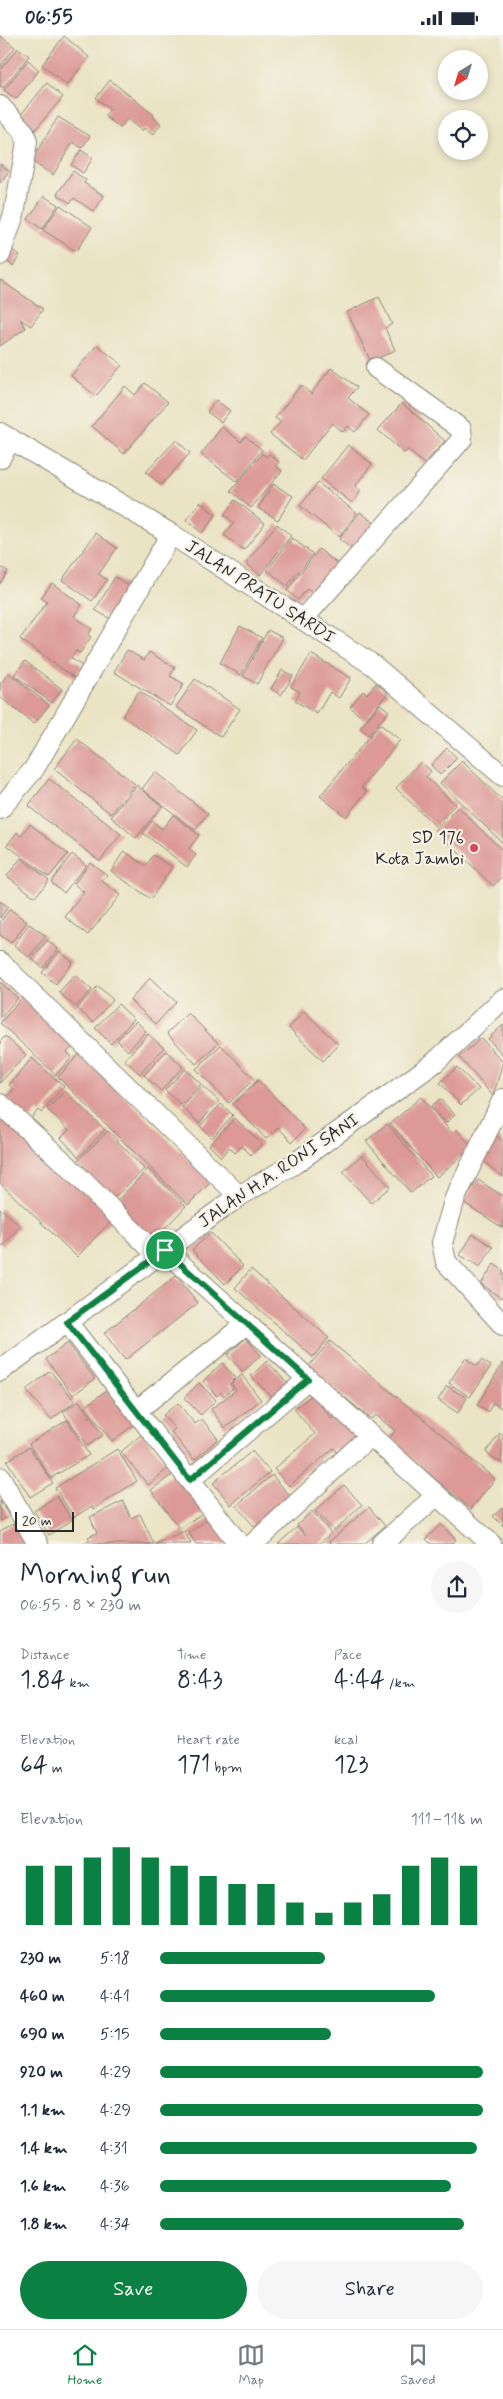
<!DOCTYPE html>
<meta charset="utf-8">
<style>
:root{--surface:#fff;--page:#f6f6f7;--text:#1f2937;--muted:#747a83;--line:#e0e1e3;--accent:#0b8043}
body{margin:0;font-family:Mynerve,sans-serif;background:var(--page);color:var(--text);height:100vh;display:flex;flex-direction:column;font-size:19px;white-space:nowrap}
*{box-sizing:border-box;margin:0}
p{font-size:16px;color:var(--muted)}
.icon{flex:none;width:28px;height:28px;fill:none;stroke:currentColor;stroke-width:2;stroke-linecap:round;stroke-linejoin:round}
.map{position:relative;height:1509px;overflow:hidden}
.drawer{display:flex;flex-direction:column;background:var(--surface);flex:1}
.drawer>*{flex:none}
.needle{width:32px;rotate:218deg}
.controls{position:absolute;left:438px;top:15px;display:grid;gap:10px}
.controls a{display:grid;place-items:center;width:50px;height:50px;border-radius:50%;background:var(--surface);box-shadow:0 2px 8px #0003;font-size:25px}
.scale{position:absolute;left:15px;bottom:12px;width:59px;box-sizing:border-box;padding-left:5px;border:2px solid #2b2b2b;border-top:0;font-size:14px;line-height:18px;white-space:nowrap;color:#2b2b2b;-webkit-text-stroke:4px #f7f3e8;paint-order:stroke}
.pin{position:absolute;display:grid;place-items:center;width:42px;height:42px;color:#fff;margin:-21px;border:2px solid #fff;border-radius:50%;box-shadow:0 1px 5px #0007}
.round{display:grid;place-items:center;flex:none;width:52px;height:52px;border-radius:26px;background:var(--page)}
.summary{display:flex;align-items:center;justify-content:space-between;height:85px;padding:0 20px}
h1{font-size:28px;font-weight:600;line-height:38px}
.stats{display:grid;grid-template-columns:repeat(3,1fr);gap:8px;height:85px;padding:5px 20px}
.stats div{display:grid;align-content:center}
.stats b{font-size:25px;font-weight:600}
.stats small{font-size:14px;font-weight:400}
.stats p{font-size:14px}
.chart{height:140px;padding:10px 20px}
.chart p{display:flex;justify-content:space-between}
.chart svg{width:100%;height:90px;margin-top:5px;stroke:var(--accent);stroke-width:6}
.cta{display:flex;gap:10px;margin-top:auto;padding:10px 20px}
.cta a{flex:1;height:58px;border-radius:30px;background:var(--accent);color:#fff;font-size:20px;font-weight:600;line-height:58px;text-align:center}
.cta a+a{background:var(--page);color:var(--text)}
ul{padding:0 20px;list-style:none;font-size:16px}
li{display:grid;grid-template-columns:80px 60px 1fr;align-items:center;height:38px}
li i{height:12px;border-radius:6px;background:var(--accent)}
.status{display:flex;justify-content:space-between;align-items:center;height:35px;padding:0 25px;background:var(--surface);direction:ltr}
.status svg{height:14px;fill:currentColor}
.tab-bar{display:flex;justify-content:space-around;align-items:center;height:70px;border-top:1px solid var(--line);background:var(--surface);font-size:14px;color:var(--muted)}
.tab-bar a{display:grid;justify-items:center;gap:2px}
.tab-bar .selected{color:var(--accent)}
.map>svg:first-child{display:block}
.building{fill:#dc9996}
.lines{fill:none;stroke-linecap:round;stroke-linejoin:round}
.minor-casing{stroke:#8a8778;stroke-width:22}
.minor{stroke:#fff;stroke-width:20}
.route-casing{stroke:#fff;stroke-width:10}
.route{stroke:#0b8043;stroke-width:6}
.poi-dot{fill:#d1495b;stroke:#f7f3e8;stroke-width:2}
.labels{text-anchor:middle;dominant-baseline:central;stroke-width:4.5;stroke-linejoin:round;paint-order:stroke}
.street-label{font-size:18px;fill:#2b2b2b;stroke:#f7f3e8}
.poi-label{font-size:18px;fill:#2b2b2b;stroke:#f7f3e8;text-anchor:end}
</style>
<div class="status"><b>06:55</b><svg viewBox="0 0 49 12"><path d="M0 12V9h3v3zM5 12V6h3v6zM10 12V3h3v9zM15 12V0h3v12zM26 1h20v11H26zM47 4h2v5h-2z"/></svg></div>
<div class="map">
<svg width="503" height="1509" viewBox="0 0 503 1509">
<rect width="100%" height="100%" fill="#f7f3e8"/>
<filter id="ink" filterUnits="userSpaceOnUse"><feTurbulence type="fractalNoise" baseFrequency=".02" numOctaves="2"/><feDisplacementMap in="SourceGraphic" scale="10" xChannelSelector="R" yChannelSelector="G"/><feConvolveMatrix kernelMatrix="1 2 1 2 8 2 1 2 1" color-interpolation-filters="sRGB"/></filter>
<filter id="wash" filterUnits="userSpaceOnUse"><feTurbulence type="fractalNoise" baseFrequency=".0096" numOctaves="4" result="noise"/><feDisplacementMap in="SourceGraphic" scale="20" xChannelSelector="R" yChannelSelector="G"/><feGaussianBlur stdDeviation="1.12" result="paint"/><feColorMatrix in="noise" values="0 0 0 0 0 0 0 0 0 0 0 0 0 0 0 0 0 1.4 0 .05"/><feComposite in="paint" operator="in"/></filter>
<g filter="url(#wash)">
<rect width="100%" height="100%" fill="#eae3c4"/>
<g id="blocks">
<path class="building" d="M0,1l15,11 -15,20z
M64,1l25,21 -22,28 -25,-20z
M18,13l11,8 -26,32 -3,-2v-16z
M28,25l11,10 -23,29 -12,-9z
M110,45l44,35 -1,2 8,7 -8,11 -9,-7 -2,3 -15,-12 -7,9 -15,-12 5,-7 -14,-11z
M47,48l16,14 -28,33 -16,-13z
M58,82l32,19 -8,12 -9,-6 -20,33 -22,-14z
M81,115l12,8 -10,15 -12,-8z
M0,129l9,7 -9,12z
M73,136l13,9 -2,3 20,13 -10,16 -20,-14 -4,5 -13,-9z
M44,161l14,9 -16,24 -14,-10z
M60,170l32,22 -16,24 -33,-21z
M9,213l11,7 -7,11 -11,-8z
M0,245l43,29 -12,17 -11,-7 6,9 -26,18z
M379,262l13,27 -7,4 10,22 -24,12 -24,-50z
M97,310l25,20 -26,31 -25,-20z
M331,333l26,19 -9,11 21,17 -14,17 -7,-6 -5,6 -11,-9 -29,37 -33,-26 11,-12 -6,-4 26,-33 10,9z
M145,348l23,19 -44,52 -32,-28 33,-40 10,9z
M216,365l14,11 -9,11 -14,-10z
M402,368l43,38 -21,23 -16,-14 -4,3 -26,-23z
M222,392l19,15 4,-6 17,14 -25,32 -36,-28z
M176,405l14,13 -29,32 -15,-13z
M348,410l24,19 -17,22 6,5 -9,12 -31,-24z
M262,419l4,3 3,-3 10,8 -3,4 6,5 -31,37 -20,-17z
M318,448l39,30 -18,24 -39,-31z
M273,449l20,12 -15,24 -20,-12z
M235,465l30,23 -21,27 -20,-15 10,-12 -10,-8z
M200,467l16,13 -14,18 -16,-13z
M360,477l19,15 -21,27 -19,-15z
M277,489l14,12 -31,39 -14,-12z
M96,498l21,15 -18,26 8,6 -15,21 -30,-21z
M292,503l21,16 -26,32 -20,-16z
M319,514l20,16 -19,34 -13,-10 -9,11 -11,-10z
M0,532l8,4 -8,13z
M115,542l21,13 -20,32 -21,-12z
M52,548l30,22 -8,11 18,13 -4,6 3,2 -11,16 -4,-2 -5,7 11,8 -7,12 -55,-39 27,-37 -6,-4z
M240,591l22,12 -21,37 -21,-12z
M268,595l15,8 -26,46 -14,-8z
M127,615l17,10 5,-8 26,16 -5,8 14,8 -14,22 -56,-34z
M311,619l40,24 -12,20 -9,-6 -13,22 -22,-13 5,-9 -9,-5z
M25,626l37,28 -10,14 -38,-28z
M282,635l11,6 -12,19 -10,-6z
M9,638l40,32 -15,19 -34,-27v-13z
M195,644l45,30 -19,28 -45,-30z
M376,648l12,10 -23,27 -15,-13 13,-16 4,3z
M139,656l58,39 -17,25 -58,-39z
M380,669l9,7 -20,24 -9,-7z
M380,689l20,16 -38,47 5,4 -21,26 -26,-21z
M77,704l58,45 -24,30 -57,-45z
M447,713l10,10 -17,17 -9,-10z
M462,726l41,40v42l-63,-60z
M421,727l10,9 -5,6 29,28 -20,21 -39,-38z
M155,737l53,42 -13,16 -53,-41z
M49,744l72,55 -21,27 -72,-55z
M137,750l25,21 -26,32 -25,-21z
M458,772l45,44v25l-10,10 -58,-56z
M173,780l26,20 -10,14 7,6 -9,12 -44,-34 9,-12 10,8z
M30,789l38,30 -19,23 -42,-32 10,-13 4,4z
M124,816l22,15 7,-11 19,12 -21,32 -40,-28z
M72,819l14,11 -22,28 -13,-11z
M21,823l28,22 -14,17 -28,-21z
M90,827l17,13 -5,6 18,14 -32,40 -23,-18 19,-25 -10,-8z
M0,866l8,6 -8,11z
M10,874l17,13 -16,21 -11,-8v-13z
M29,889l17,12 -17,21 -15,-12z
M47,905l11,9 -15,19 -11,-9z
M59,916l14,11 -17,22 -14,-11z
M75,940l17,15 -17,17 -16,-15z
M150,943l26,24 -20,22 -26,-24z
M0,947l18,16 -18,20z
M98,951l15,14 -20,22 -16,-14z
M22,963l52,48 -7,6 5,5 -16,18 -56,-52z
M118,969l16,15 -23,25 -16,-16z
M304,976l35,34 -16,16 -34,-33z
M188,978l30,30 -22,21 -29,-31z
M136,986l10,10 -18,20 -11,-11z
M503,990v30l-15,-16z
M148,999l16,14 -24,26 -16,-14z
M5,1001l21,19 -26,28v-41z
M481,1003l22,24 -10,34 -34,-39z
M221,1010l33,34 -25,24 -33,-34z
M166,1016l17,16 -22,24 -17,-16z
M80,1018l131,129 -23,23 -130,-128z
M32,1023l32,28 -23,27 -3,-3 -8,9 -24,-21 8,-9 -5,-4z
M457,1032l22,22 -18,16 -21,-22z
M185,1034l16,15 -20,21 -16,-15z
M258,1045l47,49 -13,13 -14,-15 -12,12 -33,-35z
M202,1051l17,15 -20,22 -17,-16z
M65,1056l40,39 -26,27 -18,-19 8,-8 -22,-21z
M421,1062l32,37 4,-4 15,17 -35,30 -47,-53z
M440,1064l15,16 -9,8 -15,-17z
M221,1069l12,11 -21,23 -12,-12z
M0,1075l113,109 -36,38 -77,-74z
M235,1083l27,26 -11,11 -9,-9 -7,7 -6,-6 -8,10 -12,-12z
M387,1089l44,52 -20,17 -45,-52z
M108,1096l36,38 -32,31 -37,-37z
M497,1101l6,5v36l-23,-18z
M362,1120l28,32 -19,16 -28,-31z
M148,1134l38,37 -34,36 -39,-37z
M478,1145l25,16v32l-40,-26z
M0,1173l20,18 -17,20 -3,-3z
M211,1198l32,33 -18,18 -33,-34z
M473,1199l20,13 -13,20 -20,-12z
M494,1229l9,6v24l-2,4 -20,-14z
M251,1234l78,69 -16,19 -78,-69z
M176,1241l22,27 -73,57 -21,-27z
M246,1303l15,17 -18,17 -16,-17z
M330,1306l165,138 -24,30 -83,-70 7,-8 -19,-16 -5,4 -63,-52z
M68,1308l27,36 -22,16 -27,-36z
M465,1323l12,8 4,-6 10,6 -21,31 -21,-14z
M267,1326l21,23 -15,14 -22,-22z
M222,1328l14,15 -6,6 3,4 -9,8 -3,-4 -4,4 -14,-15z
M503,1328v46l-10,-6 -5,9 -11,-7z
M50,1336l25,30 -24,19 -25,-30z
M242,1340l19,25 -36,28 -14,-19 25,-19 -5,-7z
M199,1348l17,17 -15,15 -17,-17z
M447,1351l20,12 -9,15 -20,-13z
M108,1354l27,35 -23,17 -27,-34z
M312,1360l20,24 8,-6 22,24 -22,19 -6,-8 -45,38 -15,-17 41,-35 -21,-25z
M79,1366l24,34 -16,11 -24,-34z
M178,1368l17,21 7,-5 16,20 -24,21 -23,-28 4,-3 -12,-14z
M67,1385l22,35 -38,23 -22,-34z
M500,1398l3,3 -2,27 -15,-11z
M142,1399l28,33 -22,18 -27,-33z
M29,1412l24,36 -23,14 -23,-36z
M117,1414l20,32 -43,28 -2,-3 -18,11 -19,-29z
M252,1416l18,21 -39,33 -18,-22z
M176,1437l29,39 -25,18 -29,-39z
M272,1440l18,21 -35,31 -19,-21z
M344,1450l18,20 -28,26 -19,-20z
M57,1461l15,24 -23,15 -15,-24z
M0,1466l9,15 -9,5z
M123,1466l8,17 9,-4 14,30h-72l8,-4 -2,-3 9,-4 -7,-16z
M369,1472l16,19 -21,18h-33l-2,-2z
M503,1472v19l-10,-10z
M312,1476l19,22 -12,11h-41l19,-17 9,8 -9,-10z
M212,1481l21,28h-37l-7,-11z
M21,1485l13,24h-34v-13z
M441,1489l15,16 -4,4h-21l-5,-5z
M184,1496l7,13h-36z"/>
</g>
</g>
<g filter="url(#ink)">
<use href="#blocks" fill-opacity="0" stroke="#8a8778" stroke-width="1"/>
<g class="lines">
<defs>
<path id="minor" d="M0,71l24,26 3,10 -13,72 -14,41
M0,398l171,101 202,131 130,111
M0,423l11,-19
M303,584l159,-180 -1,-10 -85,-61
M0,774l34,-40 137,-235
M0,927l239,234
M503,1064l-48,99 -13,45 4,19 57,63
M0,1069l68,62 90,90
M165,1215l326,294
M67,1287l172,222
M0,1336l239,-175 55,-32 140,-101 69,-64
M136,1376l110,-87
M0,1442l38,67
M190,1445l118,-101
M253,1509l118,-109
M382,1509l55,-49"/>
</defs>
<use href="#minor" class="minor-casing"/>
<use href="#minor" class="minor"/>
</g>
</g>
<g class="lines" filter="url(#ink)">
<defs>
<path id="route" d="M165,1215l143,129 -118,101 -123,-158z"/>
</defs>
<use href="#route" class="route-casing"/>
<use href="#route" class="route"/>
</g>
<circle class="poi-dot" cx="474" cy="813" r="5"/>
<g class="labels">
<g class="street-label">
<text transform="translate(260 557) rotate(33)">JALAN PRATU SARDI</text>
<text transform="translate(279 1136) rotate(-34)">JALAN H.A. RONI SANI</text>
</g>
<g class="poi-label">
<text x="464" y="803">SD 176<tspan x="464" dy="21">Kota Jambi</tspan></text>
</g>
</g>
</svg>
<div class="controls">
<a><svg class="needle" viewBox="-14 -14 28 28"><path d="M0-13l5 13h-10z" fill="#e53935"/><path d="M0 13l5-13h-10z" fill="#747a83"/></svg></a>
<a><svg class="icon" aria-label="locate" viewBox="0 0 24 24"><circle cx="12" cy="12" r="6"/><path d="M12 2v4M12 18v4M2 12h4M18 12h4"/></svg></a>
</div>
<div class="scale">20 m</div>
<div class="pin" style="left:165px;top:1215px;background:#1e9e55"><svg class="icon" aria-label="arrive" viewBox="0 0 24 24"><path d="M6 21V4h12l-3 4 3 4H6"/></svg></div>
</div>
<section class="drawer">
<div class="summary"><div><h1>Morning run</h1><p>06:55 · 8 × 230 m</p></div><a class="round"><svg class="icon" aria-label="share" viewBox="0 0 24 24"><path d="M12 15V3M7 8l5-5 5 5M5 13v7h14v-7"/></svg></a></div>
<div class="stats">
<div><p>Distance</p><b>1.84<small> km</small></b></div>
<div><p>Time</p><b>8:43</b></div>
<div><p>Pace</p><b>4:44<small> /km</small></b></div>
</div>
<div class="stats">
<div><p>Elevation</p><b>64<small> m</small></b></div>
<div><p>Heart rate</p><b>171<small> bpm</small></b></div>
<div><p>kcal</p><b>123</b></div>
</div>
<div class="chart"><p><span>Elevation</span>111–118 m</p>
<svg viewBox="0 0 160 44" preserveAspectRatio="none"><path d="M5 44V15M15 44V15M25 44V11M35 44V6M45 44V11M55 44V15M65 44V20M75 44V24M85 44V24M95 44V33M105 44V38M115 44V33M125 44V29M135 44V15M145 44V11M155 44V15"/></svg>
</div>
<ul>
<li><b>230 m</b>5:18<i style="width:51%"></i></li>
<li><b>460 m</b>4:41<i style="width:85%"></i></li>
<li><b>690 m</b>5:15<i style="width:53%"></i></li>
<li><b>920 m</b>4:29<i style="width:100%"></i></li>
<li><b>1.1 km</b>4:29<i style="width:100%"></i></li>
<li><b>1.4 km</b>4:31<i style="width:98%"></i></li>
<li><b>1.6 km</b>4:36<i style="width:90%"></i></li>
<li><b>1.8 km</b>4:34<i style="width:94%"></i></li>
</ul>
<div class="cta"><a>Save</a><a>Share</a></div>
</section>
<nav class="tab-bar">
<a class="selected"><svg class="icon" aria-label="home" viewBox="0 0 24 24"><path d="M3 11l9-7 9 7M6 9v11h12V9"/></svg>Home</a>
<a><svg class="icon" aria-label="map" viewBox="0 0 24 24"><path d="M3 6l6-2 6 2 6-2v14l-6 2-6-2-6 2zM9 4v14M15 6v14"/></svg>Map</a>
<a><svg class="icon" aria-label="saved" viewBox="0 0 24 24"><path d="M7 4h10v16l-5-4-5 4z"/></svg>Saved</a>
</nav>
